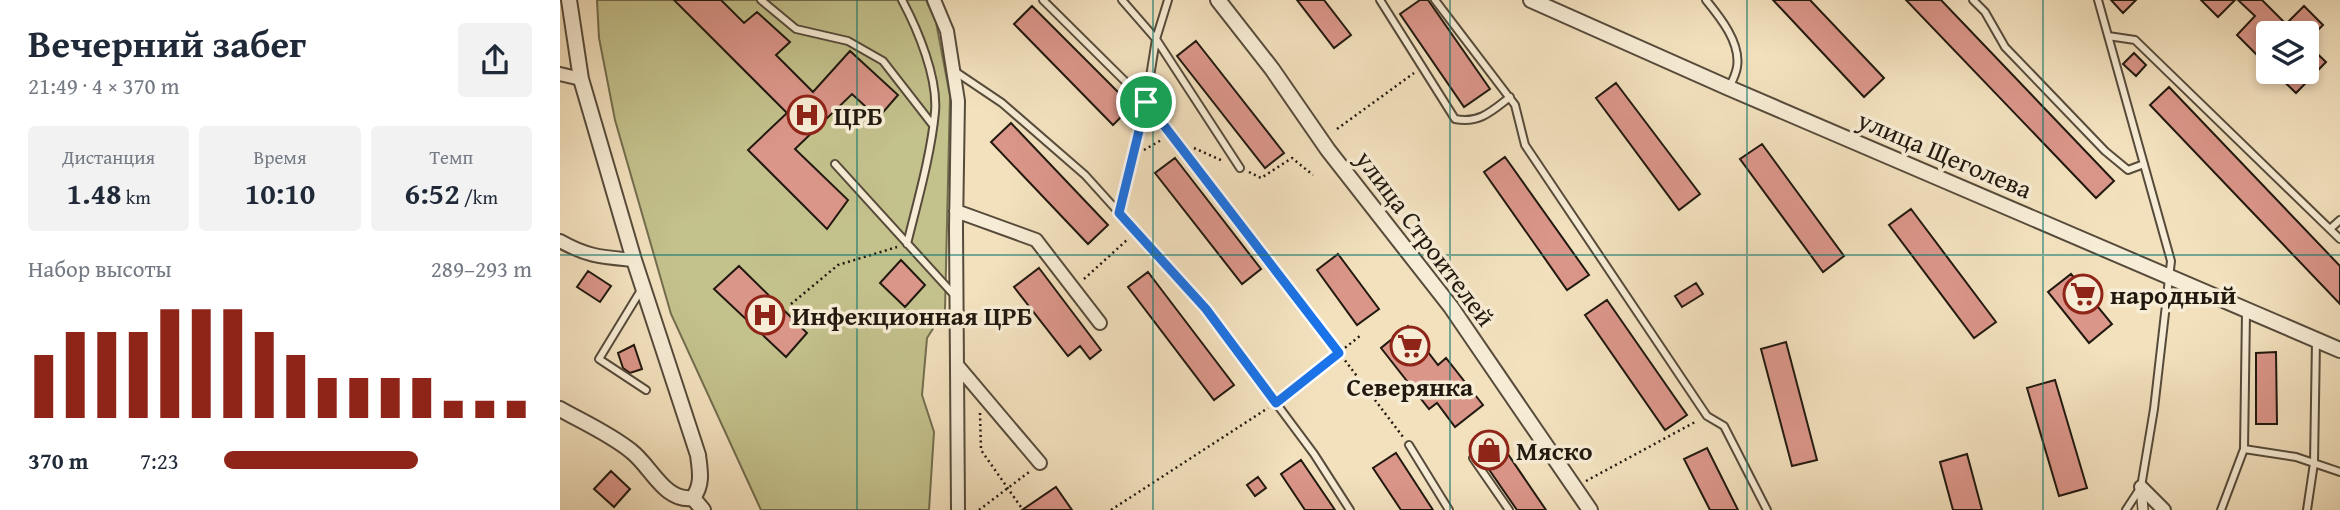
<!DOCTYPE html>
<html lang="ru">
<meta charset="utf-8">
<style>
:root{--surface:#fff;--page:#f2f2f3;--text:#1f2937;--muted:#747a83;--accent:#8f2418}
body{margin:0;font-family:"Gentium Book Plus",serif;background:var(--page);color:var(--text);height:100vh;display:flex;flex-direction:column;font-size:26px;white-space:nowrap}
*{box-sizing:border-box;margin:0}
p{font-size:23px;color:var(--muted)}
.icon{flex:none;width:38px;height:38px;fill:none;stroke:currentColor;stroke-width:2;stroke-linecap:round;stroke-linejoin:round}
.map{position:relative;flex:1;overflow:hidden}
.drawer{display:flex;flex-direction:column;background:var(--surface);width:560px}
.drawer>*{flex:none}
.tools{position:absolute;left:1696px;top:21px;display:grid;gap:14px}
.tools a{display:grid;place-items:center;width:63px;height:63px;border-radius:7px;background:var(--surface);box-shadow:0 4px 10px #0003;font-size:35px}
.pin{position:absolute;display:grid;place-items:center;width:60px;height:60px;color:#fff;margin:-30px;border:4px solid #fff;border-radius:50%;box-shadow:0 2px 7px #0007}
.round{display:grid;place-items:center;flex:none;width:74px;height:74px;border-radius:7px;background:var(--page)}
.summary{display:flex;align-items:center;justify-content:space-between;height:119px;padding:0 28px}
h1{font-size:38px;font-weight:800;line-height:52px}
.figures{display:grid;grid-template-columns:repeat(3,1fr);gap:10px;height:119px;padding:7px 28px}
.figures div{display:grid;align-content:center;border-radius:7px;background:var(--page);text-align:center}
.figures b{font-size:30px;font-weight:800}
.figures small{font-size:19px;font-weight:400}
.figures p{font-size:19px}
.chart{height:196px;padding:14px 28px}
.chart p{display:flex;justify-content:space-between}
.chart svg{width:100%;height:126px;margin-top:7px;stroke:var(--accent);stroke-width:6}
ul{padding:0 28px;list-style:none;font-size:23px}
li{display:grid;grid-template-columns:112px 84px 1fr;align-items:center;height:52px}
li i{height:18px;border-radius:9px;background:var(--accent)}
main{display:flex;flex:1;min-height:0}
.map>svg:first-child{display:block}
.green{fill:#c3c18c;stroke:#726d4e;stroke-width:2}
.building{fill:#db968a;stroke:#21190f;stroke-width:2}
.lines{fill:none;stroke-linecap:round;stroke-linejoin:round}
.service-casing{stroke:#564b3b;stroke-width:10}
.pedestrian-casing{stroke:#564b3b;stroke-width:12}
.minor-casing{stroke:#564b3b;stroke-width:16}
.tertiary-casing{stroke:#564b3b;stroke-width:18}
.path{stroke:#21190f;stroke-width:2.5;stroke-dasharray:2 3.5;stroke-linecap:butt}
.service{stroke:#f7ecd5;stroke-width:6}
.pedestrian{stroke:#f7ecd5;stroke-width:9}
.minor{stroke:#f7ecd5;stroke-width:12}
.tertiary{stroke:#f7ecd5;stroke-width:14}
.route-casing{stroke:#fff;stroke-width:14}
.route{stroke:#1a73e8;stroke-width:9}
.grid{fill:none;stroke:#0f766e;stroke-width:2;stroke-opacity:0.55}
.labels{text-anchor:middle;dominant-baseline:central;stroke-width:7;stroke-linejoin:round;paint-order:stroke}
.poi-label{font-size:26px;font-weight:bold;fill:#21190f;stroke:#f7ecd5;text-anchor:start}
.street-label{font-size:26px;fill:#21190f;stroke:#f7ecd5}
</style>
<main>
<section class="drawer">
<div class="summary"><div><h1>Вечерний забег</h1><p>21:49 · 4 × 370 m</p></div><a class="round"><svg class="icon" aria-label="share" viewBox="0 0 24 24"><path d="M12 15V3M7 8l5-5 5 5M5 13v7h14v-7"/></svg></a></div>
<div class="figures">
<div><p>Дистанция</p><b>1.48<small> km</small></b></div>
<div><p>Время</p><b>10:10</b></div>
<div><p>Темп</p><b>6:52<small> /km</small></b></div>
</div>
<div class="chart"><p><span>Набор высоты</span>289–293 m</p>
<svg viewBox="0 0 160 44" preserveAspectRatio="none"><path d="M5 44V22M15 44V14M25 44V14M35 44V14M45 44V6M55 44V6M65 44V6M75 44V14M85 44V22M95 44V30M105 44V30M115 44V30M125 44V30M135 44V38M145 44V38M155 44V38"/></svg>
</div>
<ul>
<li><b>370 m</b>7:23<i style="width:63%"></i></li>
</ul>
</section>
<div class="map">
<svg width="1780" height="510" viewBox="0 0 1780 510">
<rect width="100%" height="100%" fill="#f3e1be"/>
<filter id="stains"><feTurbulence type="fractalNoise" baseFrequency=".00286" numOctaves="4"/><feColorMatrix values="0 0 0 0 .2 0 0 0 0 .09 0 0 0 0 .02 0 0 0 .5 -.17"/></filter>
<radialGradient id="worn" r=".72"><stop offset=".6" stop-color="#630" stop-opacity="0"/><stop offset="1" stop-color="#630" stop-opacity=".3"/></radialGradient>
<path class="green" d="M37,0h329l10,22 14,74 -5,214 -18,28 -5,57 12,37 -5,78h-168l-90,-196 -56,-194 -16,-82z"/>
<path class="building" d="M114,0h47l23,23 13,-11 33,30 -14,13 37,37 37,-41 48,44 -20,23 -26,-24 -57,55 53,51 -21,29 -79,-79 39,-37z
M737,0h27l27,35 -17,13z
M860,0h8l62,89 -26,18 -64,-93z
M1213,0h37l74,78 -20,19z
M1346,0h35l173,181 -18,17z
M1551,0h25l-13,13z
M1641,0h34l-17,17z
M1678,0h24l24,24 18,-18 19,19 -17,17v-9h-38v15l-9,9 -22,-22 18,-19z
M472,6l100,100 -19,19 -99,-101z
M636,41l88,112 -19,15 -88,-112z
M1746,43l20,19 -30,31 -22,-21h32z
M1574,53l12,12 -10,11 -13,-12z
M1056,83l84,111 -21,16 -83,-112z
M1609,87l171,179v38l-190,-199z
M451,123l97,102 -20,19 -97,-102z
M1202,144l82,112 -21,16 -83,-113z
M945,157l84,118 -22,15 -83,-118z
M615,158l86,111 -19,15 -87,-111z
M1351,209l85,113 -22,16 -85,-113z
M778,254l41,55 -22,16 -40,-55z
M341,260l24,25 -20,22 -25,-24z
M179,266l68,67 -21,24 -72,-68z
M479,268l62,82 -11,9 -10,-13 -12,10 -54,-69z
M28,271l23,15 -11,16 -23,-15z
M588,272l86,113 -20,15 -86,-113z
M1511,274l41,50 -23,19 -41,-51z
M1136,283l7,11 -21,13 -7,-11z
M1047,300l80,115 -22,15 -80,-115z
M848,326l30,39 8,-7 37,47 -28,22 -18,-24 -8,6 -48,-61z
M1226,342l31,118 -25,6 -31,-117z
M74,345l8,24 -12,4 -7,-5 -5,-15z
M1716,352l1,72h-21v-71z
M1495,380l32,108 -28,8 -32,-108z
M939,441l47,69h-29l-38,-55z
M1147,448l31,62h-28l-26,-51z
M836,453l37,57h-32l-28,-42z
M1407,454l15,56h-29l-13,-48z
M741,460l34,50h-30l-24,-36z
M51,471l19,18 -16,18 -20,-18z
M698,477l8,11 -11,8 -8,-11z
M496,487l16,23h-50z"/>
<g class="lines">
<defs>
<path id="service" d="M201,0l35,29 52,12 35,20 49,63
M342,0c16,30 36,78 33,112 -4,43 -18,91 -28,132
M483,0l103,102 120,154
M562,0l34,39 84,129
M820,0l75,119c24,5 37,-8 55,-22
M875,0l80,105 10,40 182,271 17,10 43,84
M1146,0c14,17 35,43 31,67 -1,7 -5,15 -8,21
M1413,0l12,12 20,35 100,104 23,19 16,-6
M1538,0l73,261 -17,148 -13,78 -15,23
M1548,36l27,4 205,199
M393,70l49,33 83,72 121,134 108,145 36,56
M275,164l121,133
M559,213l27,-111 10,-63 12,-39
M1770,229l10,-9
M81,290l-42,69 47,31
M849,445l40,65
M1684,449l52,8 44,15
M913,458l36,52
M1661,510l23,-61 2,-137
M1747,510l7,-47 2,-122"/>
<path id="pedestrian" d="M1581,487l2,23"/>
<path id="minor" d="M374,0l13,31 11,70 -2,127 2,282
M0,74l21,5
M396,211l80,29 64,83
M0,241c28,16 43,16 74,19
M397,365l83,98
M1581,487l23,23"/>
<path id="tertiary" d="M9,0l12,79 53,181 64,195c2,16 5,29 -5,43
M658,0l54,69 56,81 123,157 139,203
M971,0l198,88 611,262
M0,409c23,13 50,25 71,42 20,15 33,51 62,47l10,12"/>
</defs>
<use href="#service" class="service-casing"/>
<use href="#pedestrian" class="pedestrian-casing"/>
<use href="#minor" class="minor-casing"/>
<use href="#tertiary" class="tertiary-casing"/>
<path class="path" d="M777,129l77,-56
M634,148l29,13
M584,150l19,-11
M689,172l12,6 31,-20 21,17
M712,264l131,173
M524,279l44,-40
M231,304l47,-39 59,-18
M725,396l76,-61
M420,413l1,37 42,60
M1026,481l111,-60
M419,510l50,-38
M551,510l157,-102"/>
<use href="#service" class="service"/>
<use href="#pedestrian" class="pedestrian"/>
<use href="#minor" class="minor"/>
<use href="#tertiary" class="tertiary"/>
</g>
<g class="lines">
<defs>
<path id="route" d="M586,102l193,251 -63,50 -70,-94 -87,-96z"/>
</defs>
<use href="#route" class="route-casing"/>
<use href="#route" class="route"/>
</g>
<path class="grid" d="M297,0v510M593,0v510M890,0v510M1187,0v510M1483,0v510M0,255h1780"/>
<defs>
<symbol id="hospital-ring" viewBox="-11 -11 22 22"><circle r="9.5" fill="#f7ecd5" stroke="#8f2418" stroke-width="1.5"/><path d="M-5-5h3v3.5h4V-5h3V5h-3V1.5h-4V5h-3Z" fill="#8f2418"/></symbol>
<symbol id="supermarket-ring" viewBox="-11 -11 22 22"><circle r="9.5" fill="#f7ecd5" stroke="#8f2418" stroke-width="1.5"/><path d="M-6-5.5h2.5l.6 2H6L4.5 2H-2.5L-4.4-4H-6ZM-1.5 3.2a1.3 1.3 0 1 0 .1 0ZM3 3.2a1.3 1.3 0 1 0 .1 0Z" fill="#8f2418"/></symbol>
<symbol id="shop-ring" viewBox="-11 -11 22 22"><circle r="9.5" fill="#f7ecd5" stroke="#8f2418" stroke-width="1.5"/><path d="M-5-2.5h2.3a2.7 3.5 0 0 1 5.4 0H5L5.5 6h-11ZM-1.5-2.5h3a1.5 2.3 0 0 0-3 0Z" fill="#8f2418"/></symbol>
</defs>
<g fill-rule="evenodd">
<use href="#hospital-ring" x="225" y="93" width="44" height="44"/>
<use href="#supermarket-ring" x="1501" y="272" width="44" height="44"/>
<use href="#hospital-ring" x="183" y="293" width="44" height="44"/>
<use href="#supermarket-ring" x="828" y="324" width="44" height="44"/>
<use href="#shop-ring" x="907" y="428" width="44" height="44"/>
</g>
<g class="labels">
<g class="poi-label">
<text x="274" y="115">ЦРБ</text>
<text x="1550" y="294">народный</text>
<text x="232" y="315">Инфекционная ЦРБ</text>
<text x="850" y="386" text-anchor="middle">Северянка</text>
<text x="956" y="450">Мяско</text>
</g>
<g class="street-label">
<text transform="translate(1385 154) rotate(23)">улица Щеголева</text>
<text transform="translate(866 238) rotate(53)">улица Строителей</text>
</g>
</g>
<rect width="100%" height="100%" filter="url(#stains)"/>
<rect width="100%" height="100%" fill="url(#worn)"/>
</svg>
<div class="tools">
<a><svg class="icon" aria-label="layers" viewBox="0 0 24 24"><path d="M12 4l9 5-9 5-9-5zM3 14l9 5 9-5"/></svg></a>
</div>
<div class="pin" style="left:586px;top:102px;background:#1e9e55"><svg class="icon" aria-label="arrive" viewBox="0 0 24 24"><path d="M6 21V4h12l-3 4 3 4H6"/></svg></div>
</div>
</main>
